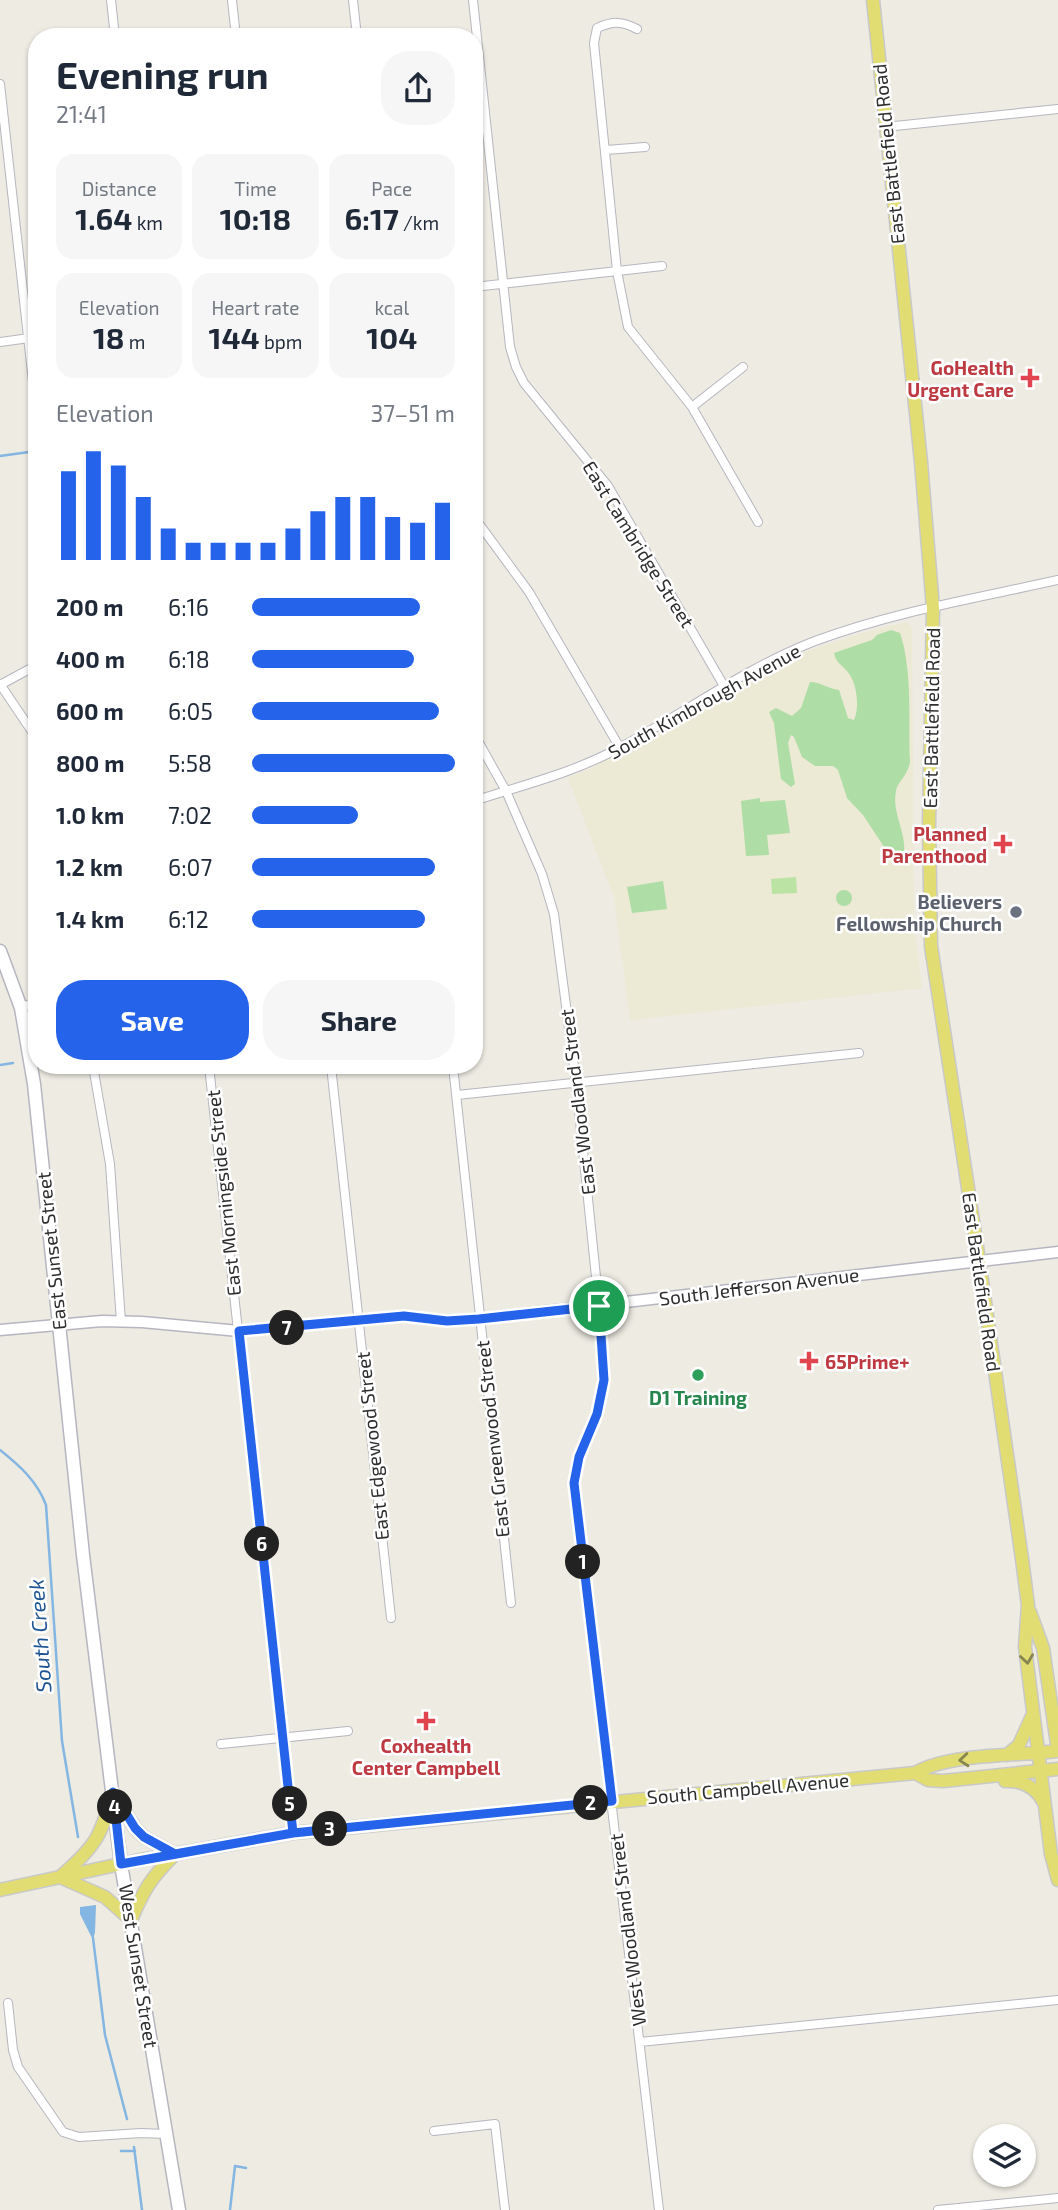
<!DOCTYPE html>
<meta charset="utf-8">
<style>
:root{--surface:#fff;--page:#f6f6f7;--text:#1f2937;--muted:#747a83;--accent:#2563eb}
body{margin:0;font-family:"Exo 2",sans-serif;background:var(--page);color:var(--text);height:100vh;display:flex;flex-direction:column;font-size:26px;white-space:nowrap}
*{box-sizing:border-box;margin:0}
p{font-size:23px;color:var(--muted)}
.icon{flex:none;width:38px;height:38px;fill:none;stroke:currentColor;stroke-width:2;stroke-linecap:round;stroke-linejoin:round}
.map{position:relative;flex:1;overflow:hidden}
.drawer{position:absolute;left:28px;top:28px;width:455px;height:1046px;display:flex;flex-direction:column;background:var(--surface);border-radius:28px;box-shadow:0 2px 5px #0004}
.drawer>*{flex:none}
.fabs{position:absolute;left:973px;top:2124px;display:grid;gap:14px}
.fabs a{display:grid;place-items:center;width:63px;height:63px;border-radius:50%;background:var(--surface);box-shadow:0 2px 5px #0004;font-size:35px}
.pin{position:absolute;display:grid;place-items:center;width:60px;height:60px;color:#fff;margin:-30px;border:4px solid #fff;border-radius:50%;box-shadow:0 2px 7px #0007}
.km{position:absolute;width:35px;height:35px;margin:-18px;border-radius:50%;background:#222;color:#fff;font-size:19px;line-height:35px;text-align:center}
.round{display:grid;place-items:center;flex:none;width:74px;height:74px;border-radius:28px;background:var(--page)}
.overview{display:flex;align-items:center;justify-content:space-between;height:119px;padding:0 28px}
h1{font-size:38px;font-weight:700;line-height:52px}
.metrics{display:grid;grid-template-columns:repeat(3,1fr);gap:10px;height:119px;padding:7px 28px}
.metrics div{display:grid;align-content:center;border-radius:18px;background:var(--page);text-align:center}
.metrics b{font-size:30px;font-weight:700}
.metrics small{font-size:19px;font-weight:400}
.metrics p{font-size:19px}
.chart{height:196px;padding:14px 28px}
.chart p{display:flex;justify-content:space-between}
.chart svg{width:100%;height:126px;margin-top:7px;stroke:var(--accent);stroke-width:6}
.button{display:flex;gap:14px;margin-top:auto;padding:14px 28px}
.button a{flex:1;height:80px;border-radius:28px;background:var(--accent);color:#fff;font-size:28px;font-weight:700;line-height:80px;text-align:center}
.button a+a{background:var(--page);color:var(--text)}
ul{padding:0 28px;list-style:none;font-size:23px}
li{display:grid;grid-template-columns:112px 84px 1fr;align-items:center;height:52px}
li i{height:18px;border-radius:9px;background:var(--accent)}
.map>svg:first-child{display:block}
.education{fill:#ece9d4}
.green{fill:#aedda6}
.pitch{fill:#bbe3a3}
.water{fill:#83b6e2}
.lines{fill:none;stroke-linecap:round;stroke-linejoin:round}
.stream{stroke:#83b6e2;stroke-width:2.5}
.minor-casing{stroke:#b6b6c0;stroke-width:10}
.tertiary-casing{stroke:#b6b6c0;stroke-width:13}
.secondary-casing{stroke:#b6b6c0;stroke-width:15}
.primary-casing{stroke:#c9c9c9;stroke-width:15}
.minor{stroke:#fff;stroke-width:8}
.tertiary{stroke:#fff;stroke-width:10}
.secondary{stroke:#fff;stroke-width:12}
.primary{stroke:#e2dd73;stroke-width:12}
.oneway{stroke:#888650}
.route-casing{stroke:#fff;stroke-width:14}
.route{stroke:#2563eb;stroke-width:9}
.health-dot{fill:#e0444e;stroke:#fff;stroke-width:2.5}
.worship-dot{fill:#6b7280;stroke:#fff;stroke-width:2.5}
.leisure-dot{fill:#2e9e5b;stroke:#fff;stroke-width:2.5}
.labels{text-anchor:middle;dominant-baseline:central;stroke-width:5;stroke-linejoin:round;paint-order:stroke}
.street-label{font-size:19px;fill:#2e2e2e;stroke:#fff}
.health-label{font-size:19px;font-weight:bold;fill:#be3a42;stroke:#fff;text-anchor:end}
.worship-label{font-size:19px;font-weight:bold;fill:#5b616d;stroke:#fff;text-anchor:end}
.leisure-label{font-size:19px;font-weight:bold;fill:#27864d;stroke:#fff}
.water-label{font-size:21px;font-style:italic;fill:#1e5492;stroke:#fff}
</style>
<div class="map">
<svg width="1058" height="2210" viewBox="0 0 1058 2210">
<rect width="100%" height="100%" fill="#edebe2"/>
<path class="education" d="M908,622l4,7 2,298 8,61 -292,32 -16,-123 -46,-119 22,-9 179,-100 38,-18 66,-21z"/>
<path class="green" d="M891,630l9,3c13,39 8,87 10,129 -3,15 -12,19 -14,29 -5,23 13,45 7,66l-11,2 -29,-44 -16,-17 -9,-28 -5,-4h-18l-13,-9 -8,-20 -3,-2 -3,8 7,41 -4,3 -10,-8 -7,-56 -5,-11 7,-4 16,8 9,-8 9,-26c11,0 18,7 29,8l9,28 6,2c6,-13 3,-38 -7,-49 -6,-7 -11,-8 -13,-18l38,-13 5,-5z
M760,798v4l25,-2 5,33 -23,2 2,20 -23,1 -5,-55z
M663,881l4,28 -35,4 -5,-26z
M836 898a8 8 0 1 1 16 0a8 8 0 1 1-16 0Z"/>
<path class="pitch" d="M796,877l1,16 -25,1 -1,-15z"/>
<path class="water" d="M96,1905l-1,27 -2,8 -13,-26v-7z"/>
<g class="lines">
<path class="stream" d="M0,456l29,-4
M0,1065l13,-2
M0,1450c20,16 37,31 46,55l16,236 16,96
M93,1938l12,97 22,84
M134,2147l8,63
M121,2151h14
M230,2210l5,-44 11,2"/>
<defs>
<path id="minor" d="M111,0l4,37
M232,0l4,37
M353,0l4,37
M473,0l37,347 6,20 8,16 84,103 116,200
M637,29c-15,-8 -24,-8 -40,-1l-3,15 23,228 11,56 64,80 66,115
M0,84l37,334
M885,127l173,-18
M606,150l39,-3
M474,287l188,-21
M0,342l37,-5
M692,407l51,-40
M474,517l55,75 91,156
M0,684l37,55
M0,685l37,-20
M474,734l32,57 36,83 12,40 22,168 23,224 5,74 -7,34 -18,43 -5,26 85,727
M474,801c49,-16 99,-28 145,-53 66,-35 126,-80 196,-107 78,-29 162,-43 243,-61
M21,1008l16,-7
M93,1066l17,98 11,158
M209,1066l84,767
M331,1066l60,552
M453,1066l58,537
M457,1095l402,-42
M221,1744l127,-13
M8,2003l5,47 5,17 45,65 16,5 62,-4 26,1
M640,2042l418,-42
M434,2131l61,-7 10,86
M938,2210l120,-12"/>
<path id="tertiary" d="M0,1330l102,-9 40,1 97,9 165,-15 43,5 32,-2 579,-67"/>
<path id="secondary" d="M0,951l21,57 13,76 49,471 38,309 58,346"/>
<path id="primary" d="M873,0l48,462 12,146 -4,217 2,121 48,314 43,299 6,46 -3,42 26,207 7,26
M1030,1612l13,36 15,103
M1007,1755l12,-10 13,-29
M915,1773l13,7 15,1 115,-12
M1005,1781c17,-1 31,6 39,22
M113,1792l22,36 9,9 31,17c-24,24 -31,35 -44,66l-26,-23 -45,-20c36,-32 40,-38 53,-85z
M0,1890l135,-29 158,-28 622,-60c35,-20 102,-17 143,-22"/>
</defs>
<use href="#minor" class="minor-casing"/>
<use href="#tertiary" class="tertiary-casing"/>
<use href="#secondary" class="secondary-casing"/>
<use href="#primary" class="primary-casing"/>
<use href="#minor" class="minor"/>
<use href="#tertiary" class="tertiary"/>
<use href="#secondary" class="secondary"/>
<use href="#primary" class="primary"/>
</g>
<defs><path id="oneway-chevron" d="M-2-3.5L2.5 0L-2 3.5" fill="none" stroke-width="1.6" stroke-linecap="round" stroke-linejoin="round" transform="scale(1.75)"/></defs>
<g class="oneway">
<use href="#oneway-chevron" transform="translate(1027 1659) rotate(82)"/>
<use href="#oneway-chevron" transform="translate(964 1760) rotate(175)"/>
</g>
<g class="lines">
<defs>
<path id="route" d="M599,1306l5,74 -7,34 -18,43 -5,26 38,318 -319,32 -118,21 -31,-17 -9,-9 -22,-36 8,72 172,-31 -54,-502 165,-15 43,5 32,-2 120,-13"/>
</defs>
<use href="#route" class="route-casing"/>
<use href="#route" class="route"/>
</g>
<g class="health-dot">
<path d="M1026.5 367.5h7v7h7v7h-7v7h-7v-7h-7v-7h7z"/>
<path d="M999.5 833.5h7v7h7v7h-7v7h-7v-7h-7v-7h7z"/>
<path d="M805.5 1350.5h7v7h7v7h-7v7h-7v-7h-7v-7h7z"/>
<path d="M422.5 1710.5h7v7h7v7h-7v7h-7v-7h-7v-7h7z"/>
</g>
<circle class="worship-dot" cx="1016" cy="912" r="7"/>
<circle class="leisure-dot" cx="698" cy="1375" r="7"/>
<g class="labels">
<g class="street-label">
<text transform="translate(888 154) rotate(-96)">East Battlefield Road</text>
<text transform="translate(639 544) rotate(58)">East Cambridge Street</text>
<text transform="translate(704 701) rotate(-29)">South Kimbrough Avenue</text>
<text transform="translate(931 718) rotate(-89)">East Battlefield Road</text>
<text transform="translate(577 1102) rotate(-97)">East Woodland Street</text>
<text transform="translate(223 1193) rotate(-96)">East Morningside Street</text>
<text transform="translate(51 1251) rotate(-96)">East Sunset Street</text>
<text transform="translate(982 1282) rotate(82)">East Battlefield Road</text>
<text transform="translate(759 1286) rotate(-7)">South Jefferson Avenue</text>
<text transform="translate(492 1439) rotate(-96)">East Greenwood Street</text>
<text transform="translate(372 1446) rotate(-96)">East Edgewood Street</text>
<text transform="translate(748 1788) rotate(-5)">South Campbell Avenue</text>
<text transform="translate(627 1930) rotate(-97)">West Woodland Street</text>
<text transform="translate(139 1966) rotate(81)">West Sunset Street</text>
</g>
<g class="health-label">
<text x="1014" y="367">GoHealth<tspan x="1014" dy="22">Urgent Care</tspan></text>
<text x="987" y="833">Planned<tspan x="987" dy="22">Parenthood</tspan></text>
<text x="825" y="1361" text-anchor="start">65Prime+</text>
<text x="426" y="1745" text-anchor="middle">Coxhealth<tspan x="426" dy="22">Center Campbell</tspan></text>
</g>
<g class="worship-label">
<text x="1002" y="901">Believers<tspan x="1002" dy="22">Fellowship Church</tspan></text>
</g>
<g class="leisure-label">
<text x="698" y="1397">D1 Training</text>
</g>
<g class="water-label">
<text transform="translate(39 1636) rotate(-94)">South Creek</text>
</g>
</g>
</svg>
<div class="fabs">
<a><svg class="icon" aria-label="layers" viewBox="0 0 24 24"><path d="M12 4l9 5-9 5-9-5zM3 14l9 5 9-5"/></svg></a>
</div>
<div class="pin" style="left:599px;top:1306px;background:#1e9e55"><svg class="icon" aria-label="arrive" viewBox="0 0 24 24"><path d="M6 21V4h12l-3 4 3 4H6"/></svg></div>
<b class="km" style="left:583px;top:1562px">1</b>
<b class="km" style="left:591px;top:1803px">2</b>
<b class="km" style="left:330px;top:1829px">3</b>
<b class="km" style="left:115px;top:1807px">4</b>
<b class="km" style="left:290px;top:1804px">5</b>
<b class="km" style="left:262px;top:1544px">6</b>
<b class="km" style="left:287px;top:1328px">7</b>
<section class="drawer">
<div class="overview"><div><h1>Evening run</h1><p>21:41</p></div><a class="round"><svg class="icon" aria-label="share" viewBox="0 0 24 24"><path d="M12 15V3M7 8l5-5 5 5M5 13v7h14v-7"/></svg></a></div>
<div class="metrics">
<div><p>Distance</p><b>1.64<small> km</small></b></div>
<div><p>Time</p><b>10:18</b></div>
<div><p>Pace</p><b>6:17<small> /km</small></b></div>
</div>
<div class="metrics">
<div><p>Elevation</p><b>18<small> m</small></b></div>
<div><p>Heart rate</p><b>144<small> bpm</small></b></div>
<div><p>kcal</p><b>104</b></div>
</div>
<div class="chart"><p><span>Elevation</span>37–51 m</p>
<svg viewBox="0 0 160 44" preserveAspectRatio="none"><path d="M5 44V13M15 44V6M25 44V11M35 44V22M45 44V33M55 44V38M65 44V38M75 44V38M85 44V38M95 44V33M105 44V27M115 44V22M125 44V22M135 44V29M145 44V31M155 44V24"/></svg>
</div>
<ul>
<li><b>200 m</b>6:16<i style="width:83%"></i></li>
<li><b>400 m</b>6:18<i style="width:80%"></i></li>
<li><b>600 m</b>6:05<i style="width:92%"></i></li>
<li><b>800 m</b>5:58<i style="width:100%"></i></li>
<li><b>1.0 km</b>7:02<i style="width:52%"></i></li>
<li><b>1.2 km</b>6:07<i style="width:90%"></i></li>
<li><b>1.4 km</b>6:12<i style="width:85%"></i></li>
</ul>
<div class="button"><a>Save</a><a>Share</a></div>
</section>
</div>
